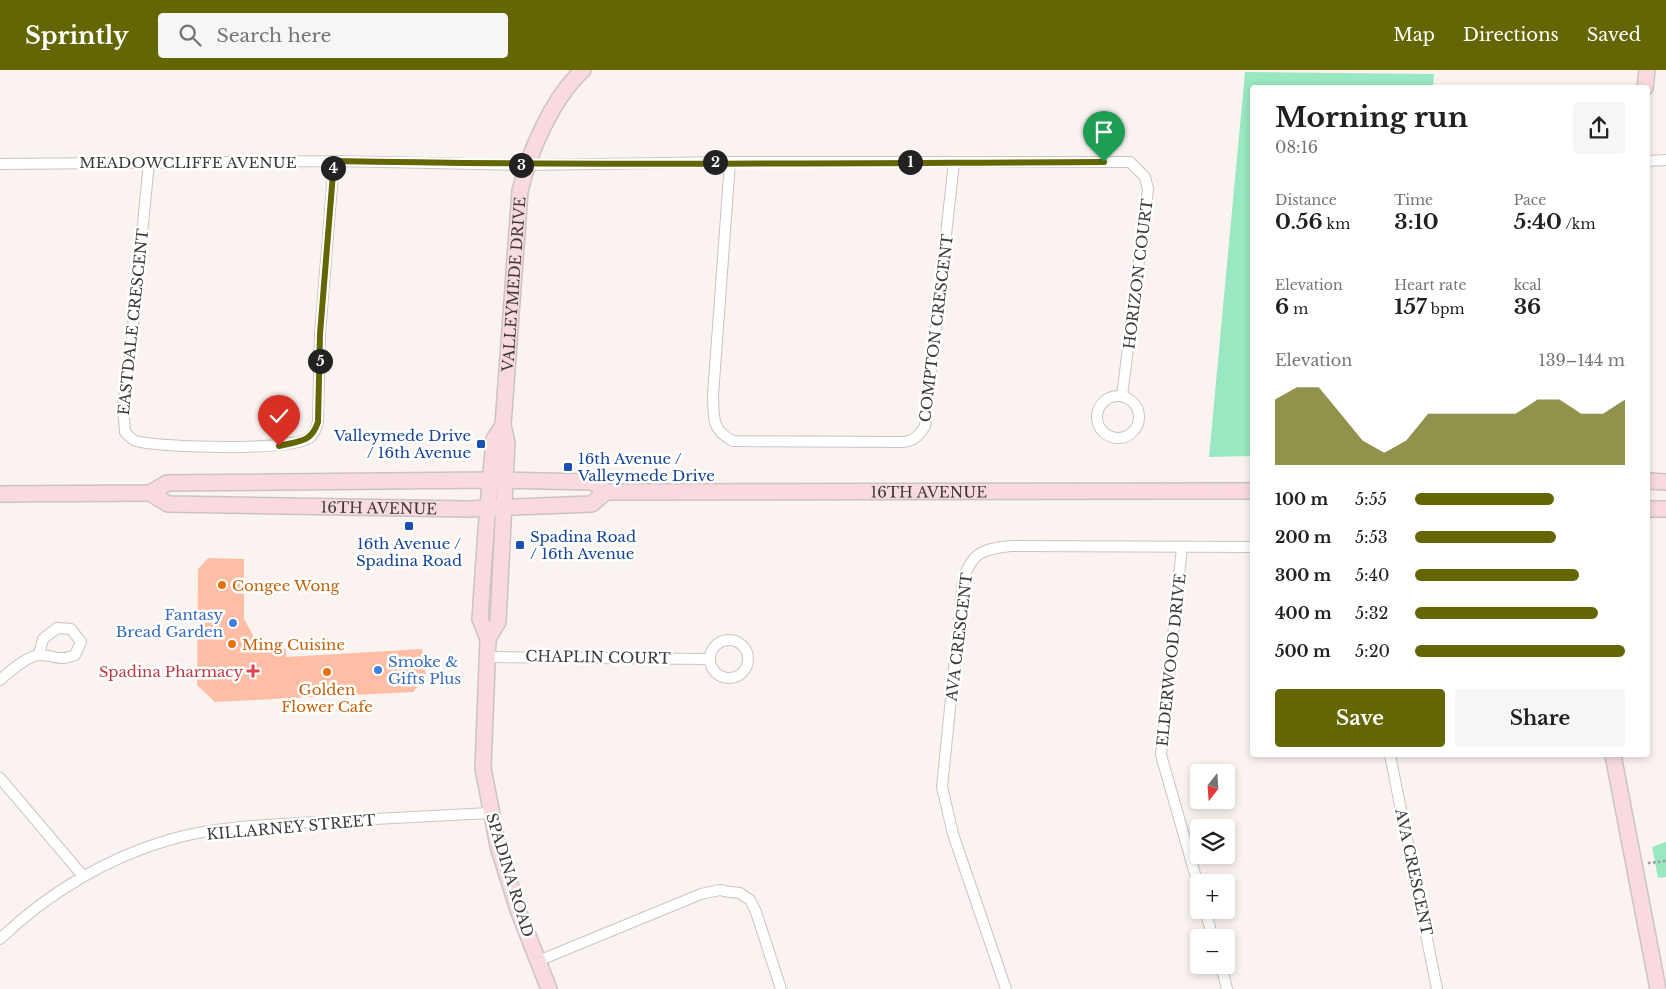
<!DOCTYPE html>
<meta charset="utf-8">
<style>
:root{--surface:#fff;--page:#f6f6f6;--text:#202124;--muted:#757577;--accent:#636602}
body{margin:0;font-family:"Libre Baskerville",serif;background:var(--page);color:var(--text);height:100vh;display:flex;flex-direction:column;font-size:19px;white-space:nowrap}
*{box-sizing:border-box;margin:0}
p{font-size:16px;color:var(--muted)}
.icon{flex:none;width:28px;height:28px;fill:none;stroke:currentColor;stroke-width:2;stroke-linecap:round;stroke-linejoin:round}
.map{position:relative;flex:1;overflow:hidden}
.side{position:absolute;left:1250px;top:15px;width:400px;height:672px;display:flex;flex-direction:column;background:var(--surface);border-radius:5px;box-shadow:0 2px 8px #0003}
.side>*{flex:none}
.needle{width:32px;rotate:197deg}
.tools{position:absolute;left:1190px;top:694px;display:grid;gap:10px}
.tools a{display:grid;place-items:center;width:45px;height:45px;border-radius:5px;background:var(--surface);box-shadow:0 2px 8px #0003;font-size:25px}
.pin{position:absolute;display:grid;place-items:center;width:42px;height:42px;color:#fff;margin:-51px -21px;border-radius:50% 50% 50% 0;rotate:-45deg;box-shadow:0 0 5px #0007}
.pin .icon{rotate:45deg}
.km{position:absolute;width:25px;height:25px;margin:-12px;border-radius:50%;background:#222;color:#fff;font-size:14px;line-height:25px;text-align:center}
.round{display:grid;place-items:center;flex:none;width:52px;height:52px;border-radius:5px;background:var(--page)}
.head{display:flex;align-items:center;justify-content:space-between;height:85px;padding:0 25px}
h1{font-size:28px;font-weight:700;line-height:38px}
.metrics{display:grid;grid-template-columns:repeat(3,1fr);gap:8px;height:85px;padding:5px 25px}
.metrics div{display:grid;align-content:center}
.metrics b{font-size:21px;font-weight:700}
.metrics small{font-size:14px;font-weight:400}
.metrics p{font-size:14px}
.chart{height:140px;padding:10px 25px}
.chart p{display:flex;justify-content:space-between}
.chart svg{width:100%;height:90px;margin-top:5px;fill:var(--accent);opacity:.7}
.action{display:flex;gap:10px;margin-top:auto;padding:10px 25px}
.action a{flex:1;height:58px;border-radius:5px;background:var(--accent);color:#fff;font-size:20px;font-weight:700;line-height:58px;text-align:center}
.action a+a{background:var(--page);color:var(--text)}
ul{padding:0 25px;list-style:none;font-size:16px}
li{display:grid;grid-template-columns:80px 60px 1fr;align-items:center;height:38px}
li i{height:12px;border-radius:6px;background:var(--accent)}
header{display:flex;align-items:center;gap:30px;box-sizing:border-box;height:70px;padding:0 25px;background:var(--accent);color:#fff}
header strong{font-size:24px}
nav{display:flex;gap:28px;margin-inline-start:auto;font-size:18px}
.search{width:350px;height:45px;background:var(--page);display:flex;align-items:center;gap:12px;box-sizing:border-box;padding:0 18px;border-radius:5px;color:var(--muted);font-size:19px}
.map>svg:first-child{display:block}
.green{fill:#9ae8c2}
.building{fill:#febea5}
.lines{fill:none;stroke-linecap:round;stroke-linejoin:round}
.street-casing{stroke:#cbc4c1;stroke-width:12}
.secondary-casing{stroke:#cbc4c1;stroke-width:18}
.path{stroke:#9c9795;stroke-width:2.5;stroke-dasharray:2.5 2.5;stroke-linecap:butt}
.street{stroke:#fff;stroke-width:10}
.secondary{stroke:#f8dadf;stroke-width:15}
.route-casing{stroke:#fff;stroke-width:10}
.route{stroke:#636602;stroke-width:6}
.transit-dot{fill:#1a4fb4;stroke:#fff;stroke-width:2}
.food-dot{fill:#e8710a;stroke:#fff;stroke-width:2}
.shop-dot{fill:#3f7fe0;stroke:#fff;stroke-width:2}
.health-dot{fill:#e0444e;stroke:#fff;stroke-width:2}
.labels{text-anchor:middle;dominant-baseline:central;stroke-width:5;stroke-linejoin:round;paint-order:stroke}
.street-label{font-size:15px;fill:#3d3a39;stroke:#fff}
.transit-label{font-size:15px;fill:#164399;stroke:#fff;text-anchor:start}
.food-label{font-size:15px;fill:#c56008;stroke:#fff;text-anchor:start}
.shop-label{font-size:15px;fill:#366cbe;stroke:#fff;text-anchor:end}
.health-label{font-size:15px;fill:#be3a42;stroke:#fff;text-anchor:end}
</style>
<header>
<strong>Sprintly</strong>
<div class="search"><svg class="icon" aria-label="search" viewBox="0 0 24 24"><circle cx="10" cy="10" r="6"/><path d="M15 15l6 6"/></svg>Search here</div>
<nav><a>Map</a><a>Directions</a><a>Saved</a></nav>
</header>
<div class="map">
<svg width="1666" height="919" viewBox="0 0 1666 919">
<rect width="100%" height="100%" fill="#faf3f0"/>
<path class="green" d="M1245,2l189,2 -1,13 -181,1v368l-43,1z
M1666,772v35l-8,1 -6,-31z"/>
<path class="building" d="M208,488l36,1v60l11,20 31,10v8l136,-8 4,27 -13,16 -198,10 -18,-17 1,-116z"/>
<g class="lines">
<defs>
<path id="street" d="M1648,91l18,-1
M149,92l-20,206 -6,37 2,27c3,3 7,8 11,9 26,7 154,10 173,-3 6,-4 7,-10 9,-16l2,-88 14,-173
M730,92l-17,233c1,22 -2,35 20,46l167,1c13,0 18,-5 25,-16l29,-264
M0,94l334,-3 192,4 204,-3h400l15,15 3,12 -26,207
M1097 347a21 21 0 1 1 42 0a21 21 0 1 1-42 0Z
M1182,477l-21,208 38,133
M710 589a19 19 0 1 1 38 0a19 19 0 1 1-38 0Z
M486,587l224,2
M0,610c9,-8 28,-25 40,-25 15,0 18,7 35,0l6,-13 -10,-13 -14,-1 -14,11 -4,15
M1390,685l47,234
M0,708l83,98
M1205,840l8,28
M0,869c48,-46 108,-82 172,-100 46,-13 97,-14 144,-17 58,-3 116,-6 174,-9
M538,891l163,-67 19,-4 10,2 10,1 10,7 6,12 25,77
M1221,895l6,24
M1006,919l-53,-155 -11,-47 21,-207c9,-28 20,-31 48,-34l241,1"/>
<g id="secondary">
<path d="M1645,18l2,-18"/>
<path d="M1648,411l18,1"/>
<path id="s1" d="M150,423l18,11 299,5 125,-5 14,-12"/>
<path id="s2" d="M0,424l150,-1 17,-10 323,-3 103,2 13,10 646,-1"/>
<path d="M1648,439h18"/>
<path d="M488,569l-8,-20 6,-89 8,-91 9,-14"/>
<path d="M1613,685l45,234"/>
<path id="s3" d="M549,919l-31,-79 -20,-64 -15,-78 5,-129 10,-17 9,-179 -4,-18 17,-234c9,-39 33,-94 63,-121"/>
</g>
</defs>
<use href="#street" class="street-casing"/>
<use href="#secondary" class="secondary-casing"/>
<path class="path" d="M1648,793l18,-2"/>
<use href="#street" class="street"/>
<use href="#secondary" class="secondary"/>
</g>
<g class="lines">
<defs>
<path id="route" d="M279,376c20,-5 32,-3 39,-24l2,-88 14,-173c256,5 513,2 770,1"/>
</defs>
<use href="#route" class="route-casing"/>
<use href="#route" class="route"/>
</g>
<g class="transit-dot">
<rect x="476" y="369" width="10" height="10" rx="2.5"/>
<rect x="563" y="392" width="10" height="10" rx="2.5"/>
<rect x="404" y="451" width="10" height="10" rx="2.5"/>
<rect x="515" y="470" width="10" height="10" rx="2.5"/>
</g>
<g class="food-dot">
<circle cx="222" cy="515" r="5"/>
<circle cx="232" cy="574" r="5"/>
<circle cx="327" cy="602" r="5"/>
</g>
<g class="shop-dot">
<circle cx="233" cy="553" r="5"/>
<circle cx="378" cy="600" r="5"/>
</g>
<path class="health-dot" d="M250.5 593.5h5v5h5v5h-5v5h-5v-5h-5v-5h5z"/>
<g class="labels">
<g class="street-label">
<text x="188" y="92">MEADOWCLIFFE AVENUE</text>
<text transform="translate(1138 204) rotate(-83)">HORIZON COURT</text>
<text stroke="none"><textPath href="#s3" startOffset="719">VALLEYMEDE DRIVE</textPath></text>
<text transform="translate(133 252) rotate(-84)">EASTDALE CRESCENT</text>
<text transform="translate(936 258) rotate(-83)">COMPTON CRESCENT</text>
<text stroke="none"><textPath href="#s2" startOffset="935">16TH AVENUE</textPath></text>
<text stroke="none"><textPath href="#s1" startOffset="232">16TH AVENUE</textPath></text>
<text transform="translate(959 567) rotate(-83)">AVA CRESCENT</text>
<text transform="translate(598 587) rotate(1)">CHAPLIN COURT</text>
<text transform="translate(1171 590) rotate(-84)">ELDERWOOD DRIVE</text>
<text transform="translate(291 757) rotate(-5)">KILLARNEY STREET</text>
<text transform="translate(1414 802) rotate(78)">AVA CRESCENT</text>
<text transform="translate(510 805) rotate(73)">SPADINA ROAD</text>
</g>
<g class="transit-label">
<text x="471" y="365" text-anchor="end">Valleymede Drive<tspan x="471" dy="17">/ 16th Avenue</tspan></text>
<text x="578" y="388">16th Avenue /<tspan x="578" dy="17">Valleymede Drive</tspan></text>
<text x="530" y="466">Spadina Road<tspan x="530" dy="17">/ 16th Avenue</tspan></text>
<text x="409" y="473" text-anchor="middle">16th Avenue /<tspan x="409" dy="17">Spadina Road</tspan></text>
</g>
<g class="food-label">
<text x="232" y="515">Congee Wong</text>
<text x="242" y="574">Ming Cuisine</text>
<text x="327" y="619" text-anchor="middle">Golden<tspan x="327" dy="17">Flower Cafe</tspan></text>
</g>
<g class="shop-label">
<text x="223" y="544">Fantasy<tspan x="223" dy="17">Bread Garden</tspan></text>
<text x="388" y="591" text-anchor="start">Smoke &amp;<tspan x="388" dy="17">Gifts Plus</tspan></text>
</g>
<g class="health-label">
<text x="243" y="601">Spadina Pharmacy</text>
</g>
</g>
</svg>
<div class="tools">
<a><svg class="needle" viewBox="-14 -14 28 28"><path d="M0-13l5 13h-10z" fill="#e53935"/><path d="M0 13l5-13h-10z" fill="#757577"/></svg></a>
<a><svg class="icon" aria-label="layers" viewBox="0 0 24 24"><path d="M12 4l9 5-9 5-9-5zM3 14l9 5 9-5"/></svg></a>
<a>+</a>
<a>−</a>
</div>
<div class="pin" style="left:1104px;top:92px;background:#1e9e55"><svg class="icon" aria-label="arrive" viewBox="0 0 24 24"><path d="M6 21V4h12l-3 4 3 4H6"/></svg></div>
<div class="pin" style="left:279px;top:376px;background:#d93025"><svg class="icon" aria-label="check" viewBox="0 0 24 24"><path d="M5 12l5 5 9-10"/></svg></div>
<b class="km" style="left:910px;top:92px">1</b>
<b class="km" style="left:715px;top:92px">2</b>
<b class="km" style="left:521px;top:95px">3</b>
<b class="km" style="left:333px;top:98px">4</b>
<b class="km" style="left:320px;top:291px">5</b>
<section class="side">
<div class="head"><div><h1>Morning run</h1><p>08:16</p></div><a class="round"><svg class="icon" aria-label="share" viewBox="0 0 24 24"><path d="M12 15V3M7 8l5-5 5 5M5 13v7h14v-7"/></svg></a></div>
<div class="metrics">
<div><p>Distance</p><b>0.56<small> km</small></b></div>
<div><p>Time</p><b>3:10</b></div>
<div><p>Pace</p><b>5:40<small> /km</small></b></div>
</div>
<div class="metrics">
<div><p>Elevation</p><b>6<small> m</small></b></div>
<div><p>Heart rate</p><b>157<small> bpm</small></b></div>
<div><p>kcal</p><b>36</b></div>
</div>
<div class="chart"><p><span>Elevation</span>139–144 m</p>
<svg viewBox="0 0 160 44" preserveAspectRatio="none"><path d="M0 44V12L10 6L20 6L30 19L40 32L50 38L60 32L70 19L80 19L90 19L100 19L110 19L120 12L130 12L140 19L150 19L160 12V44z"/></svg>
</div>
<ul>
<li><b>100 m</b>5:55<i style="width:66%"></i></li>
<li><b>200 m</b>5:53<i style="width:67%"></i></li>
<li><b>300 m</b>5:40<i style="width:78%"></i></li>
<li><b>400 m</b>5:32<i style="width:87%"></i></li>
<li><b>500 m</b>5:20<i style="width:100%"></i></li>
</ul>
<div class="action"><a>Save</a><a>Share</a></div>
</section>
</div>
